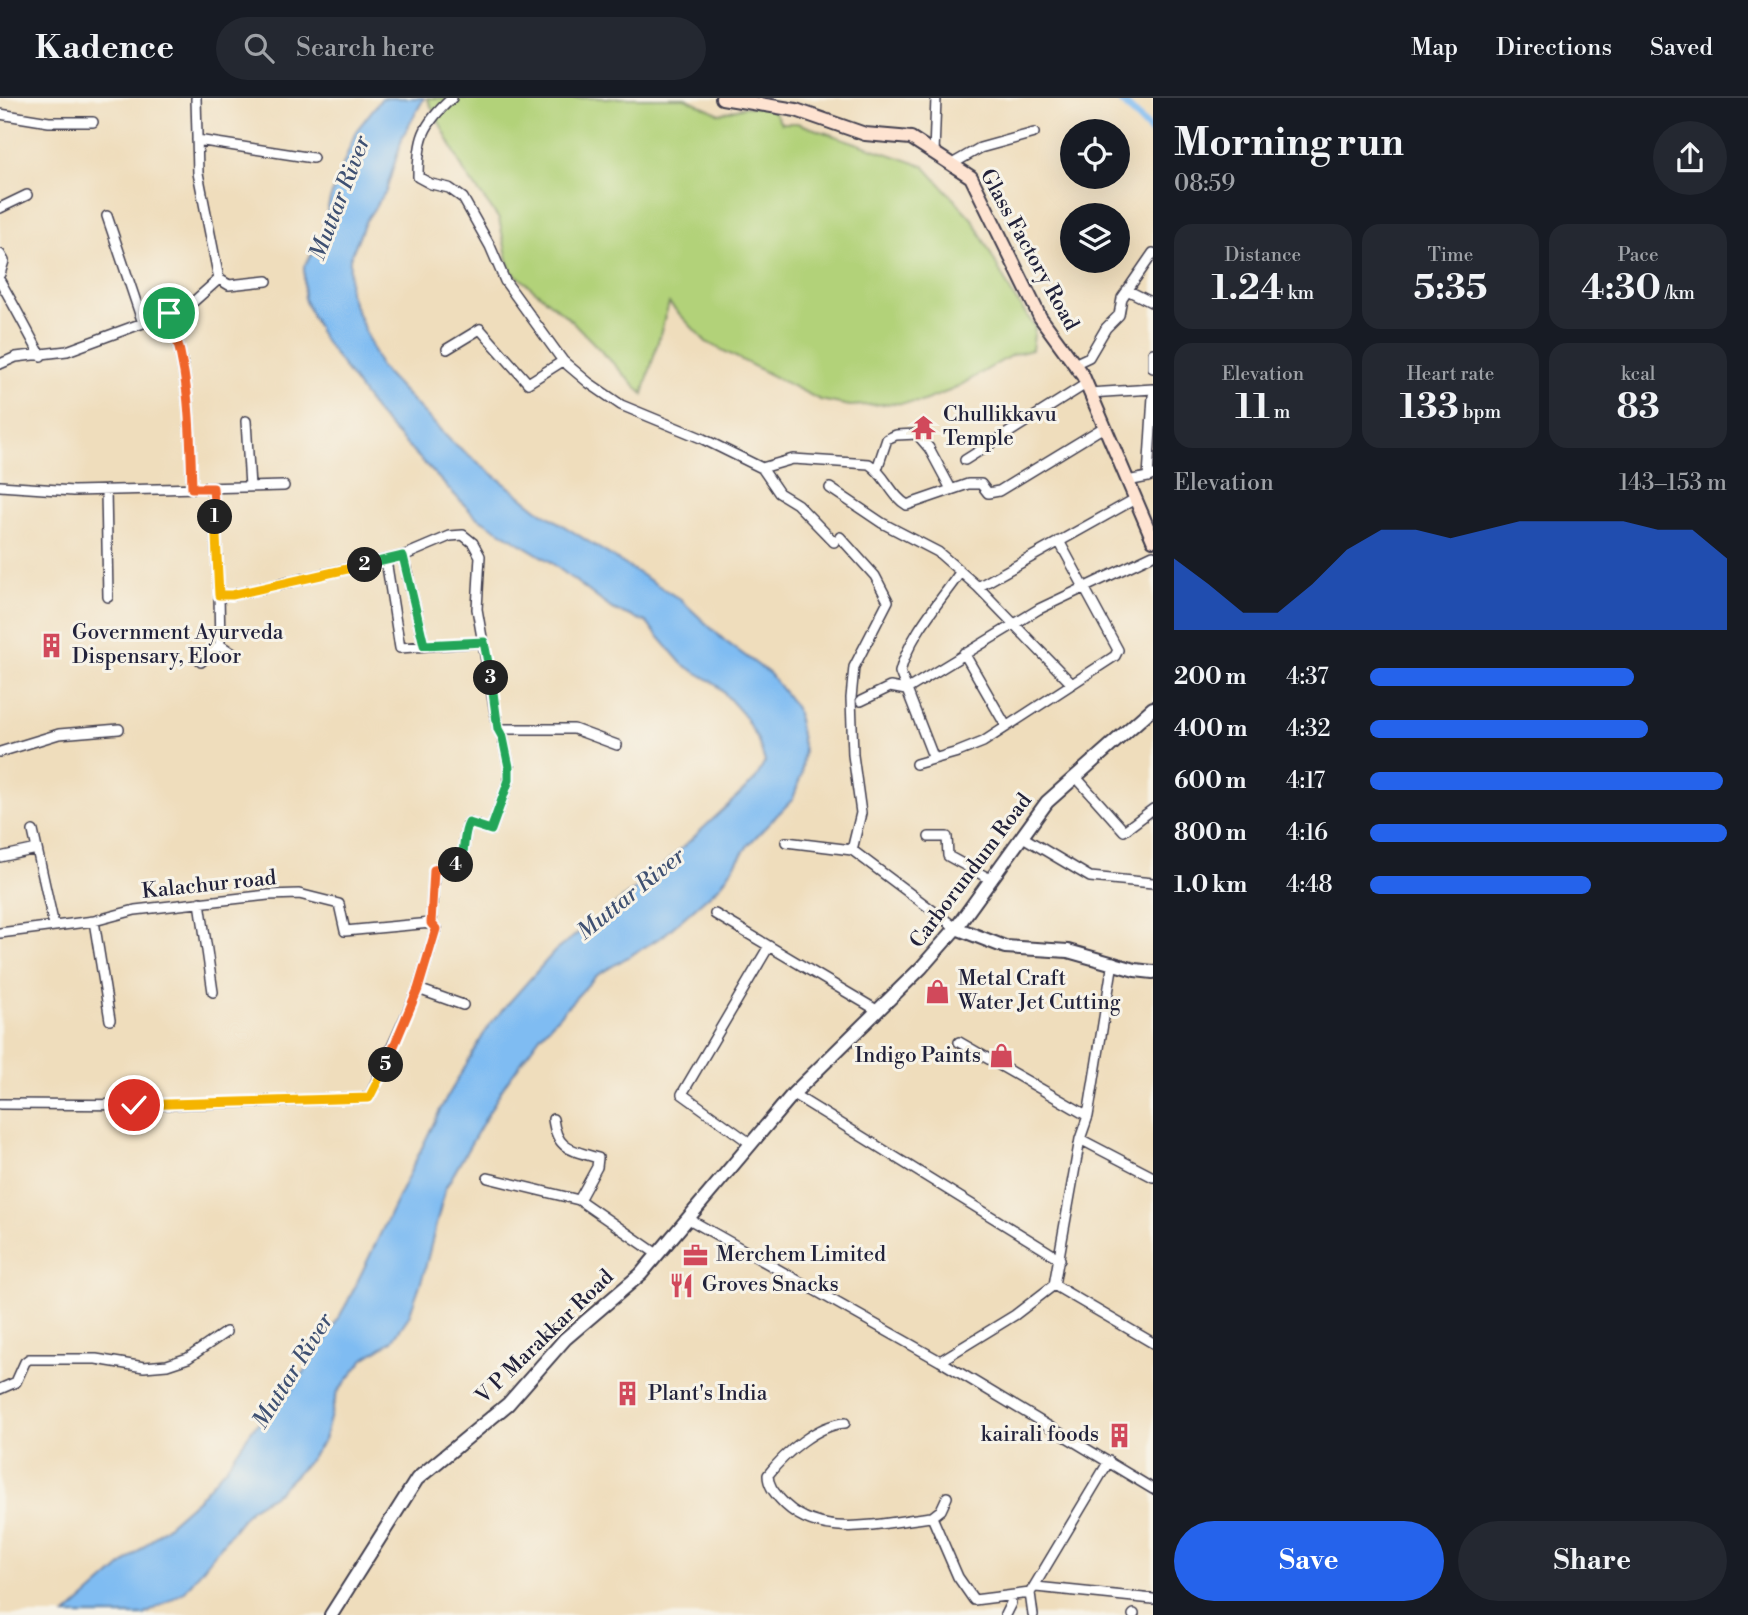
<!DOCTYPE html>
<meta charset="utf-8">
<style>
:root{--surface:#171b24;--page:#242831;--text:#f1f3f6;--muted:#9ea1a6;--line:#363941;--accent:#2563eb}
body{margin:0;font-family:"Libre Bodoni",serif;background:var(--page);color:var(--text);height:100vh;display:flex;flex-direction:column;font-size:26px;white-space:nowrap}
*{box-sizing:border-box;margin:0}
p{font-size:23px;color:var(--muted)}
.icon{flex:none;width:38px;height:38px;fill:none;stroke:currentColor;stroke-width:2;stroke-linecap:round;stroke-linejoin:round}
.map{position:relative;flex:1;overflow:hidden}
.panel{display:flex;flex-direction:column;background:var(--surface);width:595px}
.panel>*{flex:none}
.tools{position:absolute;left:1060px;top:21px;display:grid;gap:14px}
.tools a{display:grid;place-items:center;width:70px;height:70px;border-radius:50%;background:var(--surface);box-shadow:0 7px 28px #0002;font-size:35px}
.pin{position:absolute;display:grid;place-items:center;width:60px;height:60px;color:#fff;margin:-30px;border:4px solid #fff;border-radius:50%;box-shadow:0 2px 7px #0007}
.km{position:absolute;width:35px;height:35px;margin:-18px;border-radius:50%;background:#222;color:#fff;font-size:19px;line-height:35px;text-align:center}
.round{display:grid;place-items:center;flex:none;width:74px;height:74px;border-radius:37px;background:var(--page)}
.summary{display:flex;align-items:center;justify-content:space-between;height:119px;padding:0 21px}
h1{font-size:38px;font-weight:700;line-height:52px}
.metrics{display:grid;grid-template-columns:repeat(3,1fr);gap:10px;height:119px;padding:7px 21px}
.metrics div{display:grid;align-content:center;border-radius:18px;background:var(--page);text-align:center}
.metrics b{font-size:35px;font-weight:700}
.metrics small{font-size:19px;font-weight:400}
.metrics p{font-size:19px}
.chart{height:196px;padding:14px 21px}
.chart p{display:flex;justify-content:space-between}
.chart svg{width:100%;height:126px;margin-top:7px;fill:var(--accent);opacity:.7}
.button{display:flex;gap:14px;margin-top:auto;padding:14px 21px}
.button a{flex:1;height:80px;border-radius:42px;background:var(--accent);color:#fff;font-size:28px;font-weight:700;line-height:80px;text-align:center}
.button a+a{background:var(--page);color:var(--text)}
ul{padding:0 21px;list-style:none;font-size:23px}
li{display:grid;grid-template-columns:112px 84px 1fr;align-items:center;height:52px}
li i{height:18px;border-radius:9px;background:var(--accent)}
header{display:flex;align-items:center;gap:42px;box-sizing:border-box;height:98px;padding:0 35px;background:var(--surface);border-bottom:2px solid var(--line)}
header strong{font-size:33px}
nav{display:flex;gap:38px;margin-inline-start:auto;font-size:24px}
.search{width:490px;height:63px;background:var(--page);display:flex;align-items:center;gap:18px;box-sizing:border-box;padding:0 24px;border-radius:38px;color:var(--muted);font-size:26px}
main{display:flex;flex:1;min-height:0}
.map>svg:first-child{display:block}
.green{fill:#b2d279;stroke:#6a7a5a;stroke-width:2}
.water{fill:#7fbcf2;stroke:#506f96;stroke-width:2}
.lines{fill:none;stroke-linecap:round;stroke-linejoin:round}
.canal{stroke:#7fbcf2;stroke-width:8}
.minor-casing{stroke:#413e4e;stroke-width:12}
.tertiary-casing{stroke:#413e4e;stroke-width:16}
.secondary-casing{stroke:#413e4e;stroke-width:16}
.minor{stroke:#fff;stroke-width:9}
.tertiary{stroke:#fff;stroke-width:12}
.secondary{stroke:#fee3d1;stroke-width:12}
.split-1-casing{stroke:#fff;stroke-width:14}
.split-2-casing{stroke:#fff;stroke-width:14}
.split-3-casing{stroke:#fff;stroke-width:14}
.split-4-casing{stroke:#fff;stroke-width:14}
.split-5-casing{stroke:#fff;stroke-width:14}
.split-6-casing{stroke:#fff;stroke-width:14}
.split-1{stroke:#f0652b;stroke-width:9}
.split-2{stroke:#f5b400;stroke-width:9}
.split-3{stroke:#22a559;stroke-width:9}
.split-4{stroke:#22a559;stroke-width:9}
.split-5{stroke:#f0652b;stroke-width:9}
.split-6{stroke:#f5b400;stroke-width:9}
.labels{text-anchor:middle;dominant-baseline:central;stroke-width:6;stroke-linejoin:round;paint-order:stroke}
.street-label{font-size:21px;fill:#22223b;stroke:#f7f3e8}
.poi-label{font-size:21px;fill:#22223b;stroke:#f7f3e8;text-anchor:start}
.water-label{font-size:23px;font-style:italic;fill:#3e5072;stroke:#f7f3e8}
</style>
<header>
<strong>Kadence</strong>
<div class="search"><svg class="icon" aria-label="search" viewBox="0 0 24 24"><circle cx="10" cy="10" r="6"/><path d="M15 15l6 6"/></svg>Search here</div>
<nav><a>Map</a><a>Directions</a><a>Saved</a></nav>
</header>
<main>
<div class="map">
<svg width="1153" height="1517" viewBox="0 0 1153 1517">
<rect width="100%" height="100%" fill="#f7f3e8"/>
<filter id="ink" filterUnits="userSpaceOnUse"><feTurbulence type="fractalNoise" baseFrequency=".0143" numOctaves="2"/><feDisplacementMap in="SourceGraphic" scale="14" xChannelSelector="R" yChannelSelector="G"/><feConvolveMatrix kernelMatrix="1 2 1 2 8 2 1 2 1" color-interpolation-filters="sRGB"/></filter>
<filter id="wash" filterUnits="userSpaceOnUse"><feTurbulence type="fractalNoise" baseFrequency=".00686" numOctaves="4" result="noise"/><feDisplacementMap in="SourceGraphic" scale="28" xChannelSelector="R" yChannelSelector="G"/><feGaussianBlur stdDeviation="1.57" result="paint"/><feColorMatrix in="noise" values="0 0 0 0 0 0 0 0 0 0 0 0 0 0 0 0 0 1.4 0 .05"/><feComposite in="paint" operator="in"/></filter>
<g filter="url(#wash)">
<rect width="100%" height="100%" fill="#efddbc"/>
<path class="green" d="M427,0h258l35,16 24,-7 26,-1 11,17h16l127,43 49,54 39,74 23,33 -3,23 -20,5 -60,35 -31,12 -71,4 -30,-6 -114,-58 -37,-39 -26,91 -71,-73 -62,-51 -11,-51 -34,-46z"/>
<path class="water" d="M382,0h42l-21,38 -17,55 -21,31 -15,36 -1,34 31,75 71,74 86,68 144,91 44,41 45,33 26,34 8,43 -3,25 -8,23 -44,45 -28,41 -58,51 -67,40 -55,59 -37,51 -59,103 -21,84 -15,43 -17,25 -28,18 -27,34 -13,47 -18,24 -28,28 -28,17 -66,83 -40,23h-78l133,-117 28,-32 27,-39 32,-29 35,-50 26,-45 94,-195 48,-83 66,-74 97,-75 103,-96 10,-18 -8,-24 -14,-24 -27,-30 -34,-20 -36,-42 -34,-13 -63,-48 -74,-45 -96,-100 -57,-79 -18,-38v-33l16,-25 10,-42 26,-68z"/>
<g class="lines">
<path class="canal" d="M1119,0l34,35"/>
</g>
</g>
<g filter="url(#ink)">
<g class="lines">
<defs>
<path id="minor" d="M196,0l2,75 21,106 10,6 38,-4
M452,0c-30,27 -34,41 -34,79l13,7 18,4 14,10 27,48 15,35 58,80 26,22 32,22 80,33 61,30 31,-9 76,5c17,11 21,31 38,41l61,-21h13l7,9 11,-2 105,-64
M0,16l49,8h44
M197,42l116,18
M934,55l2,-55
M952,66l28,-16 54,-15
M0,110l27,-13
M107,118l36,107
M0,156l4,7 -4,13
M0,183c14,24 27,49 41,75
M1127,192l26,13
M169,215c21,61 21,112 23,175
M447,251l33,-20 48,54 35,-22
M1153,255v15
M0,266l16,-7 51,-6 76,-28 49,-20 27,-24
M1074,266l15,-7 17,-29 13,-13 3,-17 31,-45
M1089,295l64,-4
M1153,298l-5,81 5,-2
M246,323l4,66
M965,362l121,-76
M762,370l17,25 18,11 37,38
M877,371l10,-30 9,-4 21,-1 12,14 22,41
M1127,383l21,-4
M0,388l73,5 211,-5
M213,390l6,107
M830,390l52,35 56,29 40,35 93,96
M106,392l2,107
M840,439l35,39 13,25 -34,66 -3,31 2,57 8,58 -9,37
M403,458l21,89
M386,462l14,88 84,-6
M978,489l157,-88
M220,547l15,10
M964,555l42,73
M201,564l19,-17 -1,-50h13l171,-39 47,-20 13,-1 10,8 7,13 -3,53 21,120 5,9 6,29v13l-18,50 -22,-7c-7,13 -3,27 -9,41l-26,7 -3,52
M861,603l29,-14 16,3 133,-81 114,-54
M498,631h76l43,16
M0,654l59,-18 60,-5
M934,661l-34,-87c9,-36 38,-68 59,-98
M916,666l42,-12 25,-10 132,-86 3,-6 -59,-109
M1075,678l49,55 29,-22
M33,733l21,95
M1021,738l69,41 63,6
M929,739h18l1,19 42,23
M786,744l66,8 104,78
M0,759l37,-8
M200,804l13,90
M715,816l160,95
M94,823l16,99
M0,835l94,-12 41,-11 133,-15 31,-1 40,10 6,27 86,-8 5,6 -18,60 -49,109 -210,7 -159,-1
M1113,864l-25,154 -8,23 73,38
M418,891l45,16
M959,944l129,74
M793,996l267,165
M553,1021c4,31 18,31 45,39l-1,9 -18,33
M750,1045l-68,-49 87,-148
M488,1080l91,22 78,54
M687,1120l253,143 213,128
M1054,1187l99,58
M940,1263l75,-46 39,-30 26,-146
M0,1291l16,-7 9,-20 4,-3h67l48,8 23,-2 21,-7 38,-26
M845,1325c-28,2 -60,30 -77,52 0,10 6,17 12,24 38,44 102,23 152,18l9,-7 6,-13
M932,1419l26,60 16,23 56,-7
M1036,1489l117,12
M1005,1517l6,-12
M1033,1517l-3,-22 79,-132
M1133,1517l1,-1"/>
<path id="tertiary" d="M956,830l49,19 63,4 67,19 18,2
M331,1517l86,-136 91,-75 57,-65 76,-65 152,-180 128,-126 35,-40 91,-126 106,-94"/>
<path id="secondary" d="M722,0l74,12 69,24 46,4 60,39 69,140 43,59 70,164"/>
</defs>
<use href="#minor" class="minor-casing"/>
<use href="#tertiary" class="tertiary-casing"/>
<use href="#secondary" class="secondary-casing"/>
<use href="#minor" class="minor"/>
<use href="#tertiary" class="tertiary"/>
<use href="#secondary" class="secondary"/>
</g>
</g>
<g class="lines" filter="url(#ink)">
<defs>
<path id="split-1" d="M169,215c21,61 21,112 23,175h21l2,29"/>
<path id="split-2" d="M215,419l4,78h13l133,-30"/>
<path id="split-3" d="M365,467l38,-9 21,89 60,-3 7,36"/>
<path id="split-4" d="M456,767l4,-1c6,-14 2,-28 9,-41l22,7 18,-50v-13l-6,-29 -5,-9 -7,-51"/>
<path id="split-5" d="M386,967l32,-76 18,-60 -5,-6 3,-53 22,-5"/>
<path id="split-6" d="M134,1007l235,-7 17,-33"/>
</defs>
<use href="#split-1" class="split-1-casing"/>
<use href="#split-2" class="split-2-casing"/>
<use href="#split-3" class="split-3-casing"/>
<use href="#split-4" class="split-4-casing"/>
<use href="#split-5" class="split-5-casing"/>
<use href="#split-6" class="split-6-casing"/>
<use href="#split-1" class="split-1"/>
<use href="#split-2" class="split-2"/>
<use href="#split-3" class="split-3"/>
<use href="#split-4" class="split-4"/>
<use href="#split-5" class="split-5"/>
<use href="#split-6" class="split-6"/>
</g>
<defs>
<symbol id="temple-bare" viewBox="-9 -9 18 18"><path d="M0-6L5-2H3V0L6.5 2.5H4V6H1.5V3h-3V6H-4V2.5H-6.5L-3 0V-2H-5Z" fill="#d1495b" stroke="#f7f3e8" stroke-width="2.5" paint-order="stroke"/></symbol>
<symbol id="building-bare" viewBox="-9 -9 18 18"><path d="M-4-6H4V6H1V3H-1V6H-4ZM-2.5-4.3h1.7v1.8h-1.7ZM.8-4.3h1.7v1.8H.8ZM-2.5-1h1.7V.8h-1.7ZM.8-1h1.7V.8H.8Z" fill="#d1495b" stroke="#f7f3e8" stroke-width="2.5" paint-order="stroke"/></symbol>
<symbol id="shop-bare" viewBox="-9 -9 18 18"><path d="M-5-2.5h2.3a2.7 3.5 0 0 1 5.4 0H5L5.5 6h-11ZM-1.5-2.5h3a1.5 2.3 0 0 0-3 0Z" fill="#d1495b" stroke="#f7f3e8" stroke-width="2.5" paint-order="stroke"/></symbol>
<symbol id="office-bare" viewBox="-9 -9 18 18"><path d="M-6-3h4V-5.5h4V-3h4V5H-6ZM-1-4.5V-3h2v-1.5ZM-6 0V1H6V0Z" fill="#d1495b" stroke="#f7f3e8" stroke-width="2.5" paint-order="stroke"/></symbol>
<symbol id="restaurant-bare" viewBox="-9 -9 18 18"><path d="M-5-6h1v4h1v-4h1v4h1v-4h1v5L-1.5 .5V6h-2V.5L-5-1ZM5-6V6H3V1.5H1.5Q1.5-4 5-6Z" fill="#d1495b" stroke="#f7f3e8" stroke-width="2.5" paint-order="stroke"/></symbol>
</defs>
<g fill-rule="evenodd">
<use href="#temple-bare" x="906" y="312" width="35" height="35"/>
<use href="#building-bare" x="34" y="530" width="35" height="35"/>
<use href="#shop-bare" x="920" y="876" width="35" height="35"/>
<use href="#shop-bare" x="984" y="940" width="35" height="35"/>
<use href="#office-bare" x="678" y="1140" width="35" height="35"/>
<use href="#restaurant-bare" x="664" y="1170" width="35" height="35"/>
<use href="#building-bare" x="610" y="1278" width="35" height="35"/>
<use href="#building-bare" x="1102" y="1320" width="35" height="35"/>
</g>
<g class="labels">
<g class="street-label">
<text transform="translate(1029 152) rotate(61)">Glass Factory Road</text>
<text transform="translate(971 773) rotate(-53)">Carborundum Road</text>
<text transform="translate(209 787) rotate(-6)">Kalachur road</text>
<text transform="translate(545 1239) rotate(-44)">V P Marakkar Road</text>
</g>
<g class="poi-label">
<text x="943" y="317">Chullikkavu<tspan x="943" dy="24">Temple</tspan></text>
<text x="72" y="535">Government Ayurveda<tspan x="72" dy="24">Dispensary, Eloor</tspan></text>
<text x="958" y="881">Metal Craft<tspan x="958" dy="24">Water Jet Cutting</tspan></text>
<text x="981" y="958" text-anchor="end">Indigo Paints</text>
<text x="716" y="1157">Merchem Limited</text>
<text x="702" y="1187">Groves Snacks</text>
<text x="648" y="1296">Plant's India</text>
<text x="1099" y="1337" text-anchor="end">kairali foods</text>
</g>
<g class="water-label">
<text transform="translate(340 100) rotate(-69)">Muttar River</text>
<text transform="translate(631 796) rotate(-39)">Muttar River</text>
<text transform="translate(293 1273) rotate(-58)">Muttar River</text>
</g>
</g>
</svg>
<div class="tools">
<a><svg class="icon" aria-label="locate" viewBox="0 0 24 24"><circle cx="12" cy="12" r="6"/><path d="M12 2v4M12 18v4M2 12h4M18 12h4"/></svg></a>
<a><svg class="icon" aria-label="layers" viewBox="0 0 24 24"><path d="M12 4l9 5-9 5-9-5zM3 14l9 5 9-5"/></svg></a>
</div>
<div class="pin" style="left:169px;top:215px;background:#1e9e55"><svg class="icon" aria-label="arrive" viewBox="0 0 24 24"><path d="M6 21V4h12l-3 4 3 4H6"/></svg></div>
<div class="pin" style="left:134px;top:1007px;background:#d93025"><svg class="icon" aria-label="check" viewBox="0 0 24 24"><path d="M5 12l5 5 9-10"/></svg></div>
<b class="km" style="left:215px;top:419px">1</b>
<b class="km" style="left:365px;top:467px">2</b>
<b class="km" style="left:491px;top:580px">3</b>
<b class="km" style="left:456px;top:767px">4</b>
<b class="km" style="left:386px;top:967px">5</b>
</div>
<section class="panel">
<div class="summary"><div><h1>Morning run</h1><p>08:59</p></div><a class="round"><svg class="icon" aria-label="share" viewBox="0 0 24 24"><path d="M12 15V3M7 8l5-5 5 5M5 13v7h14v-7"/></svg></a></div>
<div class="metrics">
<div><p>Distance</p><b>1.24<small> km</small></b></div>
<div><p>Time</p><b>5:35</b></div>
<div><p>Pace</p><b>4:30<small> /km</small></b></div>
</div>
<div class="metrics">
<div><p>Elevation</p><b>11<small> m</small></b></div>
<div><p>Heart rate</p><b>133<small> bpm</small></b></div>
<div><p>kcal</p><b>83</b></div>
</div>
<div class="chart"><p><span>Elevation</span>143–153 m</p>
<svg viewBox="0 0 160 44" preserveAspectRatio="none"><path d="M0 44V19L10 28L20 38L30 38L40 28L50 16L60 9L70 9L80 12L90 9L100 6L110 6L120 6L130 6L140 9L150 9L160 19V44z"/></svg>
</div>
<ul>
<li><b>200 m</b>4:37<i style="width:74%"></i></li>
<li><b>400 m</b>4:32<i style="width:78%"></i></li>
<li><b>600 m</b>4:17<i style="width:99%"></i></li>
<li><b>800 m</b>4:16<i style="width:100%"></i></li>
<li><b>1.0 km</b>4:48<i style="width:62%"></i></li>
</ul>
<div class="button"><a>Save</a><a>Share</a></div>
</section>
</main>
